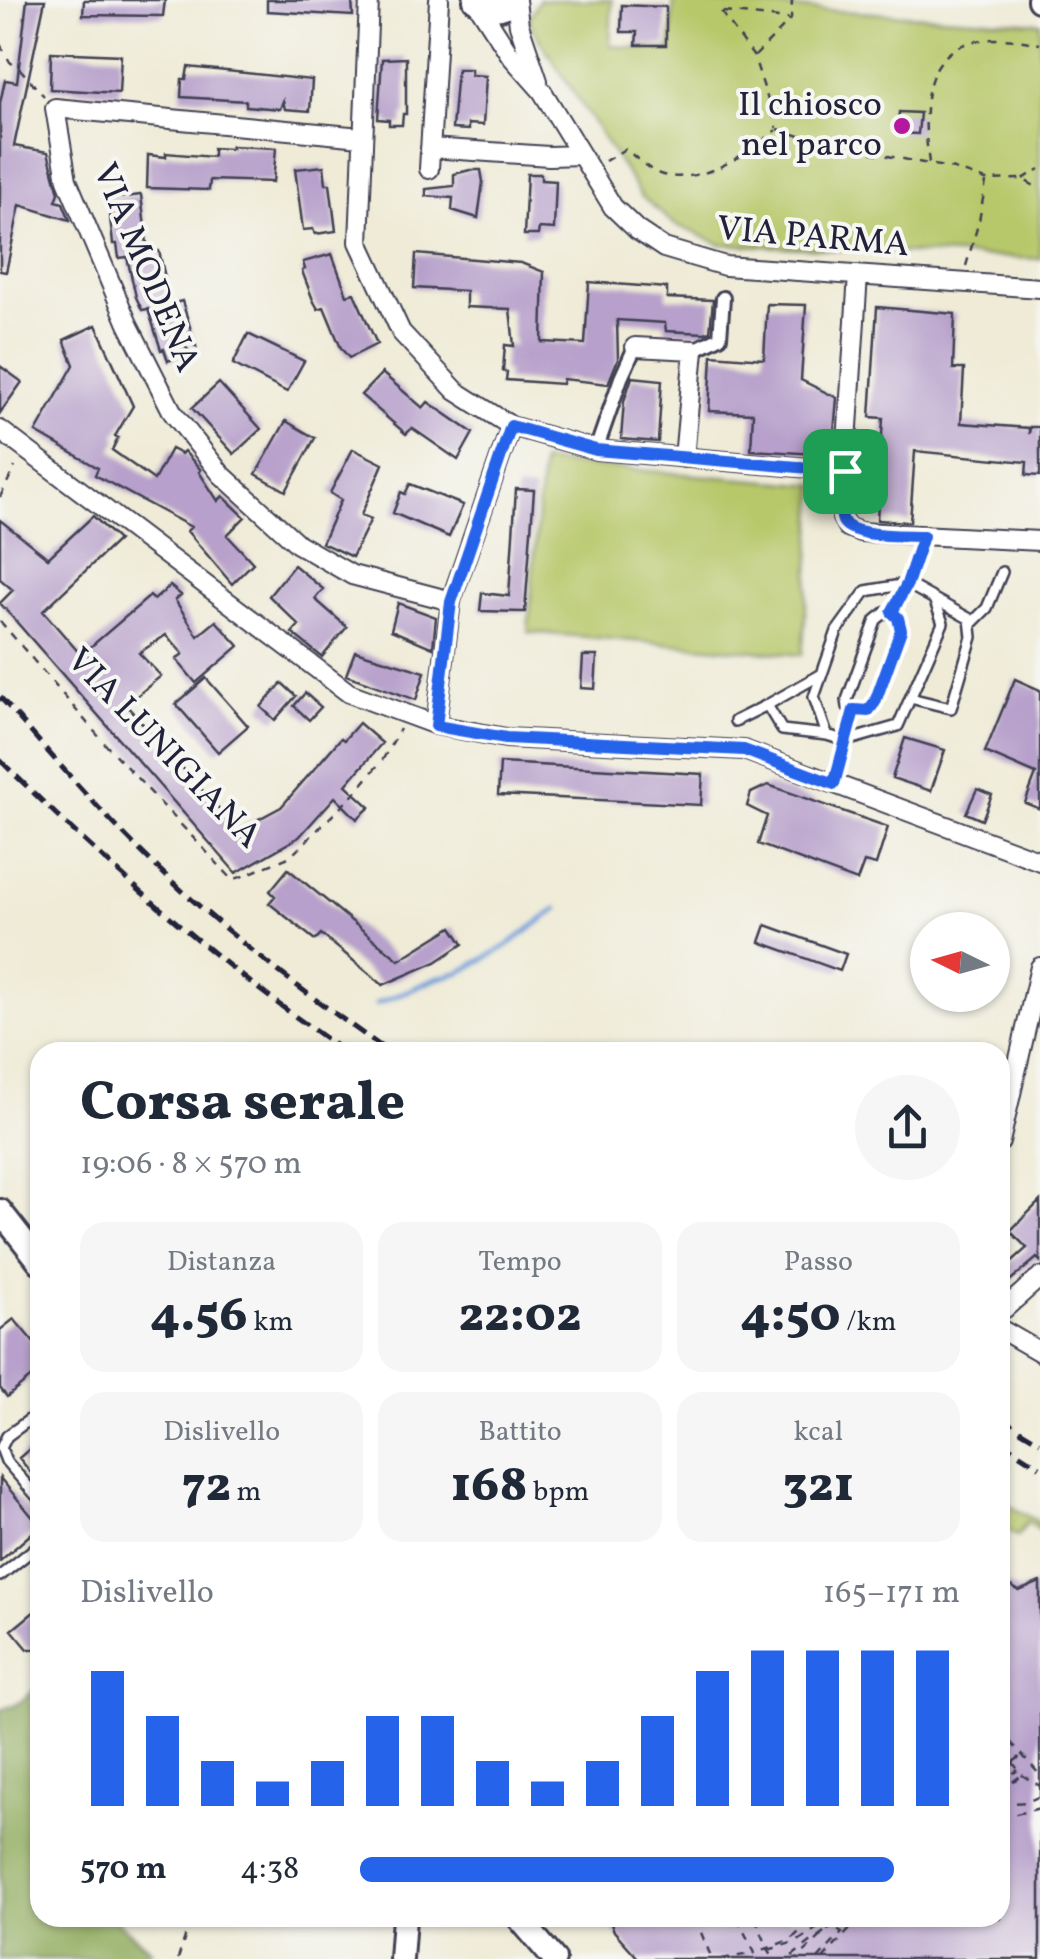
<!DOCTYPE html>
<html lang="it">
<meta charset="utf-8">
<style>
:root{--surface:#fff;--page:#f6f6f7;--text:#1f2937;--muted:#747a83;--accent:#2563eb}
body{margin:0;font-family:Vollkorn,serif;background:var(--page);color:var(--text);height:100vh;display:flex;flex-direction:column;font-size:38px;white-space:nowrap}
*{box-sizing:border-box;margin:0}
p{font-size:32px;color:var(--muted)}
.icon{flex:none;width:55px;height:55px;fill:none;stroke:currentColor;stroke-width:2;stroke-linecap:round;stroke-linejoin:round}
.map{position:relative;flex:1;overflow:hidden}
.side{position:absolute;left:30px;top:1042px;width:980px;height:885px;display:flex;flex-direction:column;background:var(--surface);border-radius:30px;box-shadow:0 2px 8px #0004}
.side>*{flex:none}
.needle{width:65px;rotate:275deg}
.fabs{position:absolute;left:910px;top:912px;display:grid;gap:20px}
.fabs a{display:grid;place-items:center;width:100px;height:100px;border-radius:50%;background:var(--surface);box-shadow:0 2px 8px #0004;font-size:50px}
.pin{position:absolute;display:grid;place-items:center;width:85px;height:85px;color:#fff;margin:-42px;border-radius:20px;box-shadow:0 5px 15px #0006}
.round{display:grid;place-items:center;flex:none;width:105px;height:105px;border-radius:52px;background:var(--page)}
.overview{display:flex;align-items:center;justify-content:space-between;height:170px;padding:0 50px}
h1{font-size:55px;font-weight:800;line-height:75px}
.stats{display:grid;grid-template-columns:repeat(3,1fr);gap:15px;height:170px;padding:10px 50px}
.stats div{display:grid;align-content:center;border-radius:25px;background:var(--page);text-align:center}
.stats b{font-size:50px;font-weight:800}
.stats small{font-size:28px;font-weight:400}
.stats p{font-size:28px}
.chart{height:280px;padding:20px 50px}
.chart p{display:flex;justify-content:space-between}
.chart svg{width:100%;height:180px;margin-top:10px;stroke:var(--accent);stroke-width:6}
ul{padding:0 50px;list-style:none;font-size:32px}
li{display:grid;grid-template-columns:160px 120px 1fr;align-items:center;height:75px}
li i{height:25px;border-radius:12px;background:var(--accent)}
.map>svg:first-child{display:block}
.green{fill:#b7c86b;stroke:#6c7553;stroke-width:2.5}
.forest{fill:#91ac5f;stroke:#5a674d;stroke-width:2.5}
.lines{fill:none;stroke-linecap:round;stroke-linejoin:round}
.stream{stroke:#709ed9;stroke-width:5}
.building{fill:#b7a0cb}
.service-casing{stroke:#414052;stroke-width:14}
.pedestrian-casing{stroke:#414052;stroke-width:18}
.minor-casing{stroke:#414052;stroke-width:22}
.tertiary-casing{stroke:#414052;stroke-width:28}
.path{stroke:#414052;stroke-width:2.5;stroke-dasharray:8 8;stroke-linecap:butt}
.service{stroke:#fff;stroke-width:9}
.pedestrian{stroke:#fff;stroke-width:12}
.minor{stroke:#fff;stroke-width:18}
.tertiary{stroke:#fff;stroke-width:22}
.rail{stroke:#22223b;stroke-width:5;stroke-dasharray:15 8;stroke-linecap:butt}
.route-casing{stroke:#fff;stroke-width:20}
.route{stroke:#2563eb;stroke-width:12}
.poi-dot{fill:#b5179e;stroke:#f6f6f2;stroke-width:4}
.labels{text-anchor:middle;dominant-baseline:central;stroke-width:8;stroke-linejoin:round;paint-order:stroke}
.poi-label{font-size:35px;fill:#22223b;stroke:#f6f6f2;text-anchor:end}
.street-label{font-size:35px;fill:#22223b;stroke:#f6f6f2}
</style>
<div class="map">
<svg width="1040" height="1959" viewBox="0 0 1040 1959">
<rect width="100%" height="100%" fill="#f6f6f2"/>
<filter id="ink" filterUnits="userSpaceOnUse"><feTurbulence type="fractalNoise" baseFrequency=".01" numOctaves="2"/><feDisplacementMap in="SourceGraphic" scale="20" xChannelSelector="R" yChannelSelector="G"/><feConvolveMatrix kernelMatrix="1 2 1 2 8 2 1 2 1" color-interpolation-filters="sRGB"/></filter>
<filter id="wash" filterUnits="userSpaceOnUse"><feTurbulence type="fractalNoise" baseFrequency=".0048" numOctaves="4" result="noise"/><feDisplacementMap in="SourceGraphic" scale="40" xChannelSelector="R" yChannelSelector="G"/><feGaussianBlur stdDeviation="2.25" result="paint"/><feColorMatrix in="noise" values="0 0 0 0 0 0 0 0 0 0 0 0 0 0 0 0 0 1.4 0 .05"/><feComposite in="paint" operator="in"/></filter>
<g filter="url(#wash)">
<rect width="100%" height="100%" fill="#efebd7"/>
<path class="green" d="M539,0h73l-2,46 60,4 4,-49 366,22v236l-320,-15 -46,-20 -33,-28 -107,-165 -5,-13z
M542,462l274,23 -14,170 -274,-23z
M1000,1500l40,23v7l-13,-8 -9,14 -18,-11z"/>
<path class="forest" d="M40,1686v232h73l38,32 -12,9h-139v-249l16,-5z"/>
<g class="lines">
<path class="stream" d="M376,1004l62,-26 23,-6 44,-25 52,-38"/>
</g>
<g id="blocks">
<path class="building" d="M27,0h18l-31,146 34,6 11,41 -3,8 7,2 7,17 -50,-15 -14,67 -6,-1v-168l5,-23 12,2z
M84,0h81l-2,16 -80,-1z
M267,0h85l1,16 -86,-5z
M622,5l44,2v38h-30l1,-13h-16z
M51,52l70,3 -2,38 -69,-4z
M406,58v56h-3l-1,11h-13v-5l-11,-1 4,-60z
M188,67l124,13 -2,31 -25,-2 -2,-8 -3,8 -34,-3v-5l-65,-4 1,-18h4z
M457,69h14v6l15,1 -3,49 -15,-1v6l-16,-1z
M899,112l21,1 -2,21 -21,-1z
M231,146l45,2 -3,34 -63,-2 -1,10 -62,-2 1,-33 18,2v-4l47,4v-9l18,1z
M324,166l2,18h4l6,47 -21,3 -2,-5 -10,1 -8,-61z
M470,170h11l2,12 -5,36 -26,-8 1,-12 -27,-2v-7l28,-3v-12z
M527,174h14v6l15,1 -2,48 -15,-1 -1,7h-14z
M141,195l7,57 11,-1 12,53 11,-3 14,45 -22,-11 17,18 -23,8 -4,-12 -3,1 -13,-41 -6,1 -6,-13 -9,-40 -8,1 -2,-14h-4l-5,-45z
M332,254l15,41 7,-2 23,51 -28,14 -8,-10 -17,-41 -6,2 -5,-9 -11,-29 3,-2 -2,-7z
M416,254l105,9 23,9 -2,70 43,2 4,-62 78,6v10l46,2 -3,31 -5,2 -39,-2 -1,-8 -48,-3 1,39 -10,25 -45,-5 -1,5 -56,-4 1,-8 -4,-1 2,-26 9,1 -4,-37 -44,-2v-16l-52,-3z
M767,304l39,1 -5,75 36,18 -5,57 -81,-5 2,-37 -44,-2 3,-56 52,4z
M877,307l78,7 -2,55h11l-3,54 68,5v6l1,-7h10v49l-14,-1 1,-13 -112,-11 -5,71 -33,-2 6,-102 -13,-1z
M96,325l37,81 -18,30 3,2 -6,12 42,30 17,-31 10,5 3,-3 17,19 -2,2 19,29 5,-5 22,21 -18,18 26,28 -21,21 -45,-53 4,-4 -96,-52 3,-7 -62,-36 38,-67 -10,-25z
M248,334l56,27 -17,31 -54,-28z
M0,366l22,16 -22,31z
M382,373l41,35 5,-6 45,31 -15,27 -46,-32 -6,6 -45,-39z
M632,377l30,3 -4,62 -37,-3 3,-38z
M219,383l42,46 -27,25 -42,-46z
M286,421l29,17 -29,53 -30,-17z
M353,449l30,15 -22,51 10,4 -19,38 -30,-14 19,-43 -11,-7z
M410,484l53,21 -14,32 -56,-24 8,-21 4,2z
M516,489l18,1 -9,122 -45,-1 2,-18 27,3z
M93,516l25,24 -75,71 38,44 69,-59 4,4 16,-14 11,9 -6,5 23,36 18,-15 23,25 -43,37 -20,-24 7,-5 -17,-19 -27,18 22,23 -35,29 112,125 43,-23 60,-69 3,2 15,-17 23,20 -36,42 24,22 -13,12 -22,-22 -36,40 -63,36 -236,-270 13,-13 -13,-11v-59l48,38z
M294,565l29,24 -8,10 32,28 -25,30 -30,-24 7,-8 -30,-29z
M398,603l38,14 -3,31 -42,-18z
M355,651l70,21 -9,28 -70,-25z
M583,656h14l-2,33 -14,-1z
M206,678l42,48 -30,26 -42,-48z
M1015,679l25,11v119l-15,-6 11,-29 -51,-22z
M282,683l14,13 -21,24 -14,-13z
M305,693l16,14 -12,13 -15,-14z
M905,738l40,12 -14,41 -39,-13z
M500,763l203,11 -2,31 -203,-10z
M768,785l120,42 -12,38 -12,-3 -7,19 -99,-37 9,-28 -20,-10 4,-13z
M977,789l15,6 -10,25 -16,-7z
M288,869l111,91 53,-33 11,17 -27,18 -53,23 -62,-51 -6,6 -46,-37 6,-7 -5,-5z
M766,925l80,29 -6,17 -80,-29z
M1040,1201v60l-3,-3 -37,31v-17l27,-24 -17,-17z
M14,1319l26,31v20l-33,27 -7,-9v-58z
M40,1440v44l-21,-26z
M0,1478l40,48 -40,35z
M1000,1579l19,12 21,-9v377h-401l-25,-28 -5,-13h391z
M40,1607v42h-12l-16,-19z"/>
</g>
</g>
<g filter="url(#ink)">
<use href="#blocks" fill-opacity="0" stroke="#414052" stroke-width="2.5"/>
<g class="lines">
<defs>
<path id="service" d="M886,612l12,6 3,12 -26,72 -7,9h-14l-6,-4 -1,-7 29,-80z
M892,612l15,-28
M971,624l16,-16 15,-36
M822,674l-55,31 15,25 45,5
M910,698l41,10 21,-71 -2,-18 -36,-20
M854,711l-8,30 -19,-6 -13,-38 23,-66 29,-40 41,-7
M735,721l32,-16
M835,784l11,-43 52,-15 45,-103 -9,-24 -27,-15 16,-47
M40,1412l-33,24 -6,12 5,13 34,39
M0,1576l40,-32"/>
<path id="pedestrian" d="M694,350l26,-13 3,-39
M596,450l25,-72 14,-31"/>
<path id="minor" d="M369,0l-10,242 42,90 55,59 55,35 85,24 249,21
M475,0l36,56 31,35 71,116 24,23 27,18 61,18 315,22
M516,0l3,25 19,56
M361,137l-306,-29 12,72 61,144 45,89 48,61 77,70 54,31 99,26
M430,148l119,8 32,-1
M429,169l10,-169
M858,275l-16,243 5,9 13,5 180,9
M635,347l59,3 -10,108
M0,430l349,263 87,32 70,13 238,12 296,111
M436,725l15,-124 60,-175
M1000,1142l40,-175
M1004,1309l36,-32
M1002,1330l38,22"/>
<path id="tertiary" d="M475,0c13,10 26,13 38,0
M1039,0h1
M0,1211l40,51
M519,1918l35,41
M401,1959l3,-41"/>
</defs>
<use href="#service" class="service-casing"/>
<use href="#pedestrian" class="pedestrian-casing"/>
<use href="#minor" class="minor-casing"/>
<use href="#tertiary" class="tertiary-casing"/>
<path class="path" d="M721,12l33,45 23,71
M723,12l66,7
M0,44l10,18 10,7 24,27
M755,56l36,-37 1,-19
M778,129l44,14 132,26 32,11 36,-1 18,10
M605,161l20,-12c11,8 25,23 38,26 43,9 82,-21 114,-45
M929,163c-13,-93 9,-140 111,-119
M1023,179l17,-10
M966,266l13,-45 7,-39
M0,497l15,-30
M0,621l106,124 127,135 58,-24 64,-63 28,-34 17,-30
M1000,1722l9,8 -9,22
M1000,1730l40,45
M1003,1749l19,26 18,11
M1000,1771l23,-16
M1000,1782l18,-12
M1000,1791l22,-16
M1000,1804l27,-2 13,-6
M1000,1818l40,-10
M695,1918l17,41
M737,1918l18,35 37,-14 21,-21
M755,1918l18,41
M768,1950l30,-9 27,-18 7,3 8,-8
M792,1956l40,-30 -35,33
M178,1959l13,-41
M722,1959l33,-6
M818,1959l24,-26 -9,-6
M823,1959l37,-41"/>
<use href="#service" class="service"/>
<use href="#pedestrian" class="pedestrian"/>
<use href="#minor" class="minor"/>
<use href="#tertiary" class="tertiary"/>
<path class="rail" d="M0,697c52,59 104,120 161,174 70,67 149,126 228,181
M0,760c106,105 222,207 345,292
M1000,1418l40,24
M1000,1441l40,26"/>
</g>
</g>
<g class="lines" filter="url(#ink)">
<defs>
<path id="route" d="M511,426l85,24 249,21c-1,14 -7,38 -2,50 8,17 63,14 80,15l-16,48 -15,28 6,6 3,12 -26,72 -7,9 -14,-1 -20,74 -90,-34 -238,-12 -70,-12 15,-124z"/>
</defs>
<use href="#route" class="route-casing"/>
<use href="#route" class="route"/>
</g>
<circle class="poi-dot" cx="902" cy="126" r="10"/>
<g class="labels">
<g class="poi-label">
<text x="882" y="106">Il chiosco<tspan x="882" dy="40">nel parco</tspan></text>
</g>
<g class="street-label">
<text transform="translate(813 238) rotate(5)">VIA PARMA</text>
<text transform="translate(145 268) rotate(67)">VIA MODENA</text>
<text transform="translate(163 749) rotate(46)">VIA LUNIGIANA</text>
</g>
</g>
</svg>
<div class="fabs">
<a><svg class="needle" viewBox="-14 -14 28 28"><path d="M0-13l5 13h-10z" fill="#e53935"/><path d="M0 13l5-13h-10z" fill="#747a83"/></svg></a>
</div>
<div class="pin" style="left:845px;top:471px;background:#1e9e55"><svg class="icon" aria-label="arrive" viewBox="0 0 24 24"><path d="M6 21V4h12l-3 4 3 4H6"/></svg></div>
<section class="side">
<div class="overview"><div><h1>Corsa serale</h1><p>19:06 · 8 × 570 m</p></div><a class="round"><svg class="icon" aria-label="share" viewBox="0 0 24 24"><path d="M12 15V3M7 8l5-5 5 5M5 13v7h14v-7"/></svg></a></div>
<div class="stats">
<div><p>Distanza</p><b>4.56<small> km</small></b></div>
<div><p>Tempo</p><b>22:02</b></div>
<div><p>Passo</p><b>4:50<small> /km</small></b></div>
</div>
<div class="stats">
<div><p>Dislivello</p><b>72<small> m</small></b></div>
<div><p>Battito</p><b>168<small> bpm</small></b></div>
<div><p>kcal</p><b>321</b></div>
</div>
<div class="chart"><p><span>Dislivello</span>165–171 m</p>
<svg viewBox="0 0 160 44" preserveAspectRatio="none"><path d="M5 44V11M15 44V22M25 44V33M35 44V38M45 44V33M55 44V22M65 44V22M75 44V33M85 44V38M95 44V33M105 44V22M115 44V11M125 44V6M135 44V6M145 44V6M155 44V6"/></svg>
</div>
<ul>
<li><b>570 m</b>4:38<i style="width:89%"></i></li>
</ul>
</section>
</div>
